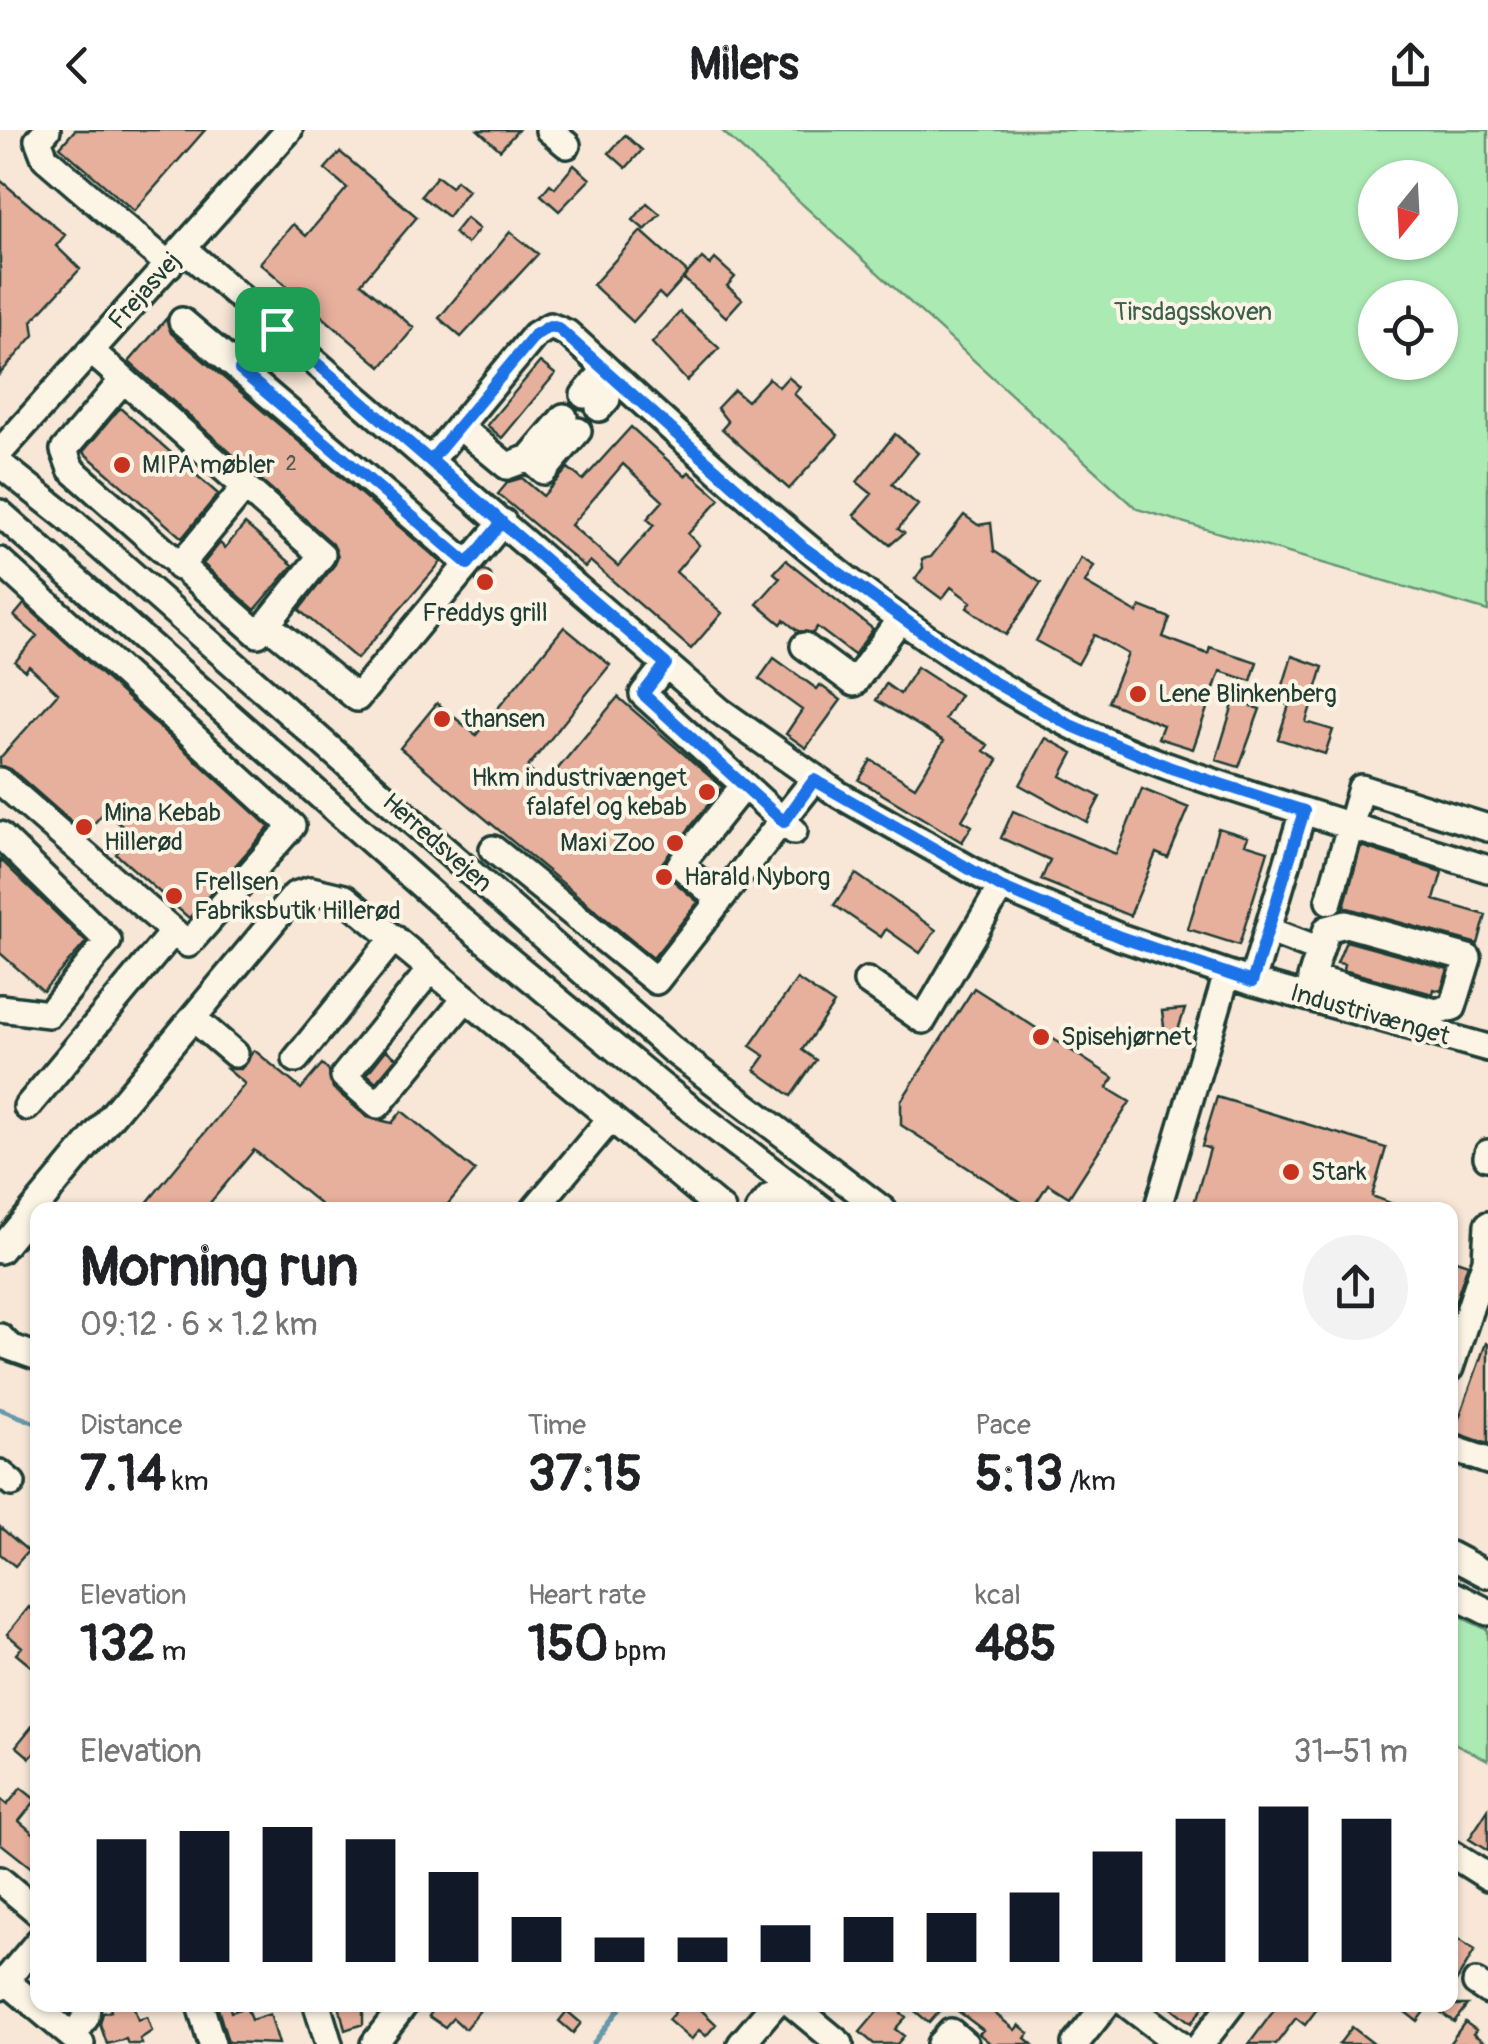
<!DOCTYPE html>
<meta charset="utf-8">
<style>
:root{--surface:#fff;--page:#f2f2f2;--text:#202124;--muted:#757577;--accent:#111827}
body{margin:0;font-family:Pangolin,sans-serif;background:var(--page);color:var(--text);height:100vh;display:flex;flex-direction:column;font-size:38px;white-space:nowrap}
*{box-sizing:border-box;margin:0}
p{font-size:32px;color:var(--muted)}
.icon{flex:none;width:55px;height:55px;fill:none;stroke:currentColor;stroke-width:2;stroke-linecap:round;stroke-linejoin:round}
.map{position:relative;flex:1;overflow:hidden}
.side{position:absolute;left:30px;top:1072px;width:1428px;height:810px;display:flex;flex-direction:column;background:var(--surface);border-radius:20px;box-shadow:0 2px 8px #0004}
.side>*{flex:none}
.needle{width:65px;rotate:198deg}
.fabs{position:absolute;left:1358px;top:30px;display:grid;gap:20px}
.fabs a{display:grid;place-items:center;width:100px;height:100px;border-radius:50%;background:var(--surface);box-shadow:0 2px 8px #0004;font-size:50px}
.pin{position:absolute;display:grid;place-items:center;width:85px;height:85px;color:#fff;margin:-42px;border-radius:20px;box-shadow:0 5px 15px #0006}
.round{display:grid;place-items:center;flex:none;width:105px;height:105px;border-radius:52px;background:var(--page)}
.head{display:flex;align-items:center;justify-content:space-between;height:170px;padding:0 50px}
h1{font-size:55px;font-weight:700;line-height:75px}
.metrics{display:grid;grid-template-columns:repeat(3,1fr);gap:15px;height:170px;padding:10px 50px}
.metrics div{display:grid;align-content:center}
.metrics b{font-size:50px;font-weight:700}
.metrics small{font-size:28px;font-weight:400}
.metrics p{font-size:28px}
.chart{height:280px;padding:20px 50px}
.chart p{display:flex;justify-content:space-between}
.chart svg{width:100%;height:180px;margin-top:10px;stroke:var(--accent);stroke-width:6}
header{display:flex;justify-content:space-between;align-items:center;height:130px;padding:0 50px;background:var(--surface);font-size:45px;font-weight:700}
.map>svg:first-child{display:block}
.green{fill:#abebb3;stroke:#659474;stroke-width:2.5;fill-rule:evenodd}
.lines{fill:none;stroke-linecap:round;stroke-linejoin:round}
.stream{stroke:#6898ab;stroke-width:5}
.building{fill:#e7b09d;stroke:#1f3d34;stroke-width:2.5;fill-rule:evenodd}
.minor-casing{stroke:#1f3d34;stroke-width:32}
.minor{stroke:#fcf5e5;stroke-width:25}
.route-casing{stroke:#fff;stroke-width:20}
.route{stroke:#1a73e8;stroke-width:12}
.poi-dot{fill:#c8321e;stroke:#fcf5e5;stroke-width:4}
.labels{text-anchor:middle;dominant-baseline:central;stroke-width:8;stroke-linejoin:round;paint-order:stroke}
.number-label{font-size:20px;fill:#515a4e}
.street-label{font-size:25px;fill:#1f3d34;stroke:#fcf5e5}
.park-label{font-size:25px;fill:#3b604d;stroke:#fcf5e5}
.poi-label{font-size:25px;fill:#1f3d34;stroke:#fcf5e5;text-anchor:start}
</style>
<header><svg class="icon" aria-label="back" viewBox="0 0 24 24"><path d="M15 5l-7 7 7 7"/></svg>Milers<svg class="icon" aria-label="share" viewBox="0 0 24 24"><path d="M12 15V3M7 8l5-5 5 5M5 13v7h14v-7"/></svg></header>
<div class="map">
<svg width="1488" height="1914" viewBox="0 0 1488 1914">
<rect width="100%" height="100%" fill="#f8e7d7"/>
<filter id="ink" filterUnits="userSpaceOnUse"><feTurbulence type="fractalNoise" baseFrequency=".01" numOctaves="2"/><feDisplacementMap in="SourceGraphic" scale="20" xChannelSelector="R" yChannelSelector="G"/><feConvolveMatrix kernelMatrix="1 2 1 2 8 2 1 2 1" color-interpolation-filters="sRGB"/></filter>
<g filter="url(#ink)">
<path class="green" d="M721,0h767v481l-351,-102zM1375,48h65v64h-65zM1375,168h65v64h-65z
M1450,1482l38,18v130l-38,-19z"/>
<g class="lines">
<path class="stream" d="M0,1279l38,15
M593,1914l29,-39"/>
</g>
<path class="building" d="M75,0h130l-71,81 -74,-64z
M478,0h40l-18,20z
M625,5l17,15 -16,18 -17,-15z
M340,22l77,65 -56,66 53,45 -33,39 -121,-104 33,-39 13,12 41,-48 -22,-19z
M574,35l16,14 -31,32 -18,-16 9,-11 5,4z
M437,46l14,11 5,-7 12,10 -20,27 -27,-21z
M0,50l65,55 -9,11 24,23 -48,52 2,14 -34,39z
M647,73l13,11 -15,16 -12,-10z
M466,88l13,11 -12,15 -13,-11z
M641,101l47,42 -23,26 -6,-6 -26,29 -40,-37z
M510,102l28,22 -77,83 -22,-19z
M702,128l8,7 5,-6 20,18 -8,9 15,13 -16,18 -43,-39z
M680,182l39,36 -32,33 -35,-38z
M166,189l5,14 270,229 -84,97 -58,-49 36,-46 3,-7 -5,-13 -204,-182z
M540,232l15,12 -53,64 -15,-13z
M788,247l12,10 -6,7 44,41 -49,54 -67,-60 6,-7 -11,-14 17,-18 13,11 22,-23 10,9z
M120,278l98,86 -36,44 -99,-86z
M631,297l54,49 4,-4 31,27 -32,35 11,11 -23,27 46,41 -31,36 -101,-88 -5,6 -87,-73 10,-12 14,-4 21,18 25,-28 15,12zM623,334l40,37 -16,18 7,6 -36,41 -47,-41z
M895,304l23,19 -26,31 26,21 -20,24 6,4 -14,12 -36,-30 18,-21 -15,-12z
M964,385l14,10 13,-2 3,28 47,32 -35,52 -39,-27 4,-6 -20,-15 -9,12 -27,-20 8,-11 -1,-9 9,-2z
M245,394l48,41 -38,45 -52,-46 17,-21 5,5z
M1081,428l13,8 -9,17 52,30 3,-7 30,12 -7,19 45,17 2,-7 47,15 -6,19 -31,-10 -27,78 -35,-11 5,-13 -55,-23 20,-48 -34,-19 -16,29 -42,-23z
M786,430l87,69 -19,26 -37,-28 -4,6 -15,-2 -14,-11 -3,4 -24,-20 23,-26 -6,-5z
M476 449a8 8 0 1 1 16 0a8 8 0 1 1-16 0Z
M24,474l245,223 -80,91 -73,-64 16,-19 -27,-24 -20,23 -74,-65 -11,-4v-7l58,-65 -29,-27 -4,5 -10,-9 22,-26 -23,-20z
M564,497l46,38 -83,103 18,16 73,-87 104,90 -60,76 7,14 29,25 -45,56 -253,-210 37,-45 39,32z
M1292,526l31,11 -17,55 27,8 -8,24 -47,-15 11,-34 -11,-3z
M774,528l43,31 3,-4 21,15 -35,48 -20,-14 16,-24 -43,-31z
M917,537l43,28 -15,24 43,26 -4,6 14,9 -36,60 10,6 -10,16 -103,-62 12,-20 44,27 29,-46 -68,-41 10,-16 14,10z
M1234,571l26,8 -21,58 -23,-7z
M1046,608l27,15 -12,23 39,21 -13,25 -67,-37z
M1142,659l47,19 -21,50 -12,-5 -26,63 -89,-36 9,-20 -49,-22 12,-27 103,43z
M1218,698l30,9 -3,7 23,7 -29,94 -51,-16z
M1361,716l81,26 -8,28 52,15 -8,29 -134,-37z
M0,729l86,83 -43,49 -43,-38z
M856,744l80,56 -16,23 -34,-24 -5,8 -47,-32z
M1346,811l102,28 -7,22 -7,-2 -1,5 -90,-24 1,-6 -7,-1z
M797,849l37,25 -32,46 14,10 -25,36 -36,-26 10,-14 -15,-10z
M974,858l140,90 -7,10 23,14 -61,95 -21,-13 -16,25 -131,-84v-24z
M1185,879l-8,24 -12,1 -3,-23z
M254,920l47,39 21,-25 7,7 4,17 34,29 25,6 10,-12 73,60 -32,39h-116l-73,-60 -50,60h-63l104,-126 -18,-15h14z
M386,920l10,8 -20,24 -9,-8z
M1217,967l169,51 -14,48 36,14h-216l18,-61 -8,-3z
M1450,1128l18,6 -16,48h-2z
M1486,1213l2,1v100l-34,-12z
M0,1397l28,24 -13,15 -15,-12z
M29,1477l9,7v58l-22,-18 6,-7 -15,-13z
M38,1589v30l-8,9 -14,-12z
M21,1658l15,12 -17,21 19,16v36l-38,-30v-44l7,6z
M1488,1680v41l-19,-12z
M1450,1804l25,16 -25,42z
M109,1875h24l5,15 9,-3 5,14 -12,8 2,5h-14l-2,-5 -19,5 -7,-20 3,-11 8,-2z
M217,1875h12l2,7 15,-5 5,13 19,-6 9,30 -51,-2z
M339,1875h24v19l-18,6z
M437,1875h47l-19,24 -12,-11 -8,9 -16,-11z
M666,1875h30l20,19 -10,12 -7,-6 -8,10 -23,-20 7,-8z
M883,1875h9l14,12 -11,12 9,7 -7,8h-23l-14,-12z
M908,1875h37l-16,18z
M950,1875h47l-5,6 23,19 4,-5 10,8 -4,5 7,6h-41l-12,-10 4,-4z
M1168,1875h37l-14,18z
M1278,1875h42l-15,20 -9,-7 -20,26h-27z
M1396,1875h33l-12,16z
M1431,1875h36l-13,17z
M567,1881l14,12 -8,10 -14,-12z
M1465,1892l11,8 -3,4 14,10h-38z
M1352,1897l22,17h-35z"/>
<g class="lines">
<defs>
<path id="minor" d="M47,0l-9,10 7,18 124,107
M549,0l18,15
M184,119l536,462 118,83 163,93 119,50 132,45 236,66
M91,221l231,204 -55,69 90,74 111,-134 -286,-243
M240,241l37,-42
M123,250l-59,70 7,19 187,165 9,-10
M594,253l13,16 -8,9
M584,265l22,-26
M460,297l47,39 22,-8 35,-41
M0,322l289,-322
M529,328l15,13 34,-40
M431,330l104,-125 15,-9 17,7c157,143 311,293 502,391 74,38 155,61 234,87l-51,171
M0,334l68,54 603,531 212,161
M0,383l463,409 198,164 162,124
M0,431l292,265 -104,118 -188,-163
M468,434l35,-42
M179,437l66,-80
M804,516l50,37 46,-64
M666,534l-23,30 101,91
M1303,681l185,58
M0,705l108,106 -59,73 -49,-6
M493,719l163,132 158,-201
M719,769l-39,-34 64,-80 50,46
M1329,771l32,-113 127,40
M1268,800l52,20 7,-21 19,-5 122,34 -15,49 -17,5 -125,-34 9,-28
M431,839l-87,107 34,29 88,-107
M867,851l56,39 78,-133
M193,888l42,36
M296,929l98,-121
M27,977l146,-175
M1487,1027l1,-4
M534,1080l77,-92
M759,1080l11,-13 27,-5 -1,8
M1157,1080l70,-236
M0,1120l295,-355 16,-5 34,8 377,312
M0,1207l10,10 28,10
M1450,1238l36,-108 2,-35
M1450,1318l38,13
M0,1343l12,10
M1450,1425l38,20
M1450,1463l38,19
M1450,1723l38,24
M0,1750l38,32
M5,1850l76,64
M1476,1853l12,8
M0,1857l38,-45
M200,1875l12,39
M317,1875l12,39
M793,1875l47,39
M1128,1875l51,39
M73,1907l13,-20 1,-12
M374,1914l30,-39
M741,1914l33,-39
M940,1914l11,-12 14,12
M1075,1914l31,-39
M1201,1914l30,-39"/>
</defs>
<use href="#minor" class="minor-casing"/>
<use href="#minor" class="minor"/>
</g>
</g>
<g class="lines" filter="url(#ink)">
<defs>
<path id="route" d="M277,199l389,335 -23,30 141,128 30,-42 187,107 119,50 132,45 52,-171 -133,-43 -101,-43 -80,-45 -186,-132 -246,-220 -8,-2 -15,9 -104,125 71,62 -34,42 -228,-194 37,-41"/>
</defs>
<use href="#route" class="route-casing"/>
<use href="#route" class="route"/>
</g>
<g class="poi-dot">
<circle cx="122" cy="335" r="10"/>
<circle cx="485" cy="452" r="10"/>
<circle cx="1138" cy="564" r="10"/>
<circle cx="442" cy="589" r="10"/>
<circle cx="707" cy="662" r="10"/>
<circle cx="84" cy="697" r="10"/>
<circle cx="675" cy="713" r="10"/>
<circle cx="664" cy="747" r="10"/>
<circle cx="174" cy="766" r="10"/>
<circle cx="1041" cy="907" r="10"/>
<circle cx="1291" cy="1042" r="10"/>
</g>
<g class="labels">
<g class="number-label">
<text x="291" y="333">2</text>
</g>
<g class="street-label">
<text transform="translate(145 161) rotate(-48)">Frejasvej</text>
<text transform="translate(437 713) rotate(41)">Herredsvejen</text>
<text transform="translate(1370 885) rotate(16)">Industrivænget</text>
</g>
<g class="park-label">
<text x="1193" y="182">Tirsdagsskoven</text>
</g>
<g class="poi-label">
<text x="142" y="335">MIPA møbler</text>
<text x="485" y="483" text-anchor="middle">Freddys grill</text>
<text x="1158" y="564">Lene Blinkenberg</text>
<text x="462" y="589">thansen</text>
<text x="687" y="648" text-anchor="end">Hkm industrivænget<tspan x="687" dy="29">falafel og kebab</tspan></text>
<text x="104" y="683">Mina Kebab<tspan x="104" dy="29">Hillerød</tspan></text>
<text x="655" y="713" text-anchor="end">Maxi Zoo</text>
<text x="684" y="747">Harald Nyborg</text>
<text x="194" y="752">Frellsen<tspan x="194" dy="29">Fabriksbutik Hillerød</tspan></text>
<text x="1061" y="907">Spisehjørnet</text>
<text x="1311" y="1042">Stark</text>
</g>
</g>
</svg>
<div class="fabs">
<a><svg class="needle" viewBox="-14 -14 28 28"><path d="M0-13l5 13h-10z" fill="#e53935"/><path d="M0 13l5-13h-10z" fill="#757577"/></svg></a>
<a><svg class="icon" aria-label="locate" viewBox="0 0 24 24"><circle cx="12" cy="12" r="6"/><path d="M12 2v4M12 18v4M2 12h4M18 12h4"/></svg></a>
</div>
<div class="pin" style="left:277px;top:199px;background:#1e9e55"><svg class="icon" aria-label="arrive" viewBox="0 0 24 24"><path d="M6 21V4h12l-3 4 3 4H6"/></svg></div>
<section class="side">
<div class="head"><div><h1>Morning run</h1><p>09:12 · 6 × 1.2 km</p></div><a class="round"><svg class="icon" aria-label="share" viewBox="0 0 24 24"><path d="M12 15V3M7 8l5-5 5 5M5 13v7h14v-7"/></svg></a></div>
<div class="metrics">
<div><p>Distance</p><b>7.14<small> km</small></b></div>
<div><p>Time</p><b>37:15</b></div>
<div><p>Pace</p><b>5:13<small> /km</small></b></div>
</div>
<div class="metrics">
<div><p>Elevation</p><b>132<small> m</small></b></div>
<div><p>Heart rate</p><b>150<small> bpm</small></b></div>
<div><p>kcal</p><b>485</b></div>
</div>
<div class="chart"><p><span>Elevation</span>31–51 m</p>
<svg viewBox="0 0 160 44" preserveAspectRatio="none"><path d="M5 44V14M15 44V12M25 44V11M35 44V14M45 44V22M55 44V33M65 44V38M75 44V38M85 44V35M95 44V33M105 44V32M115 44V27M125 44V17M135 44V9M145 44V6M155 44V9"/></svg>
</div>
</section>
</div>
